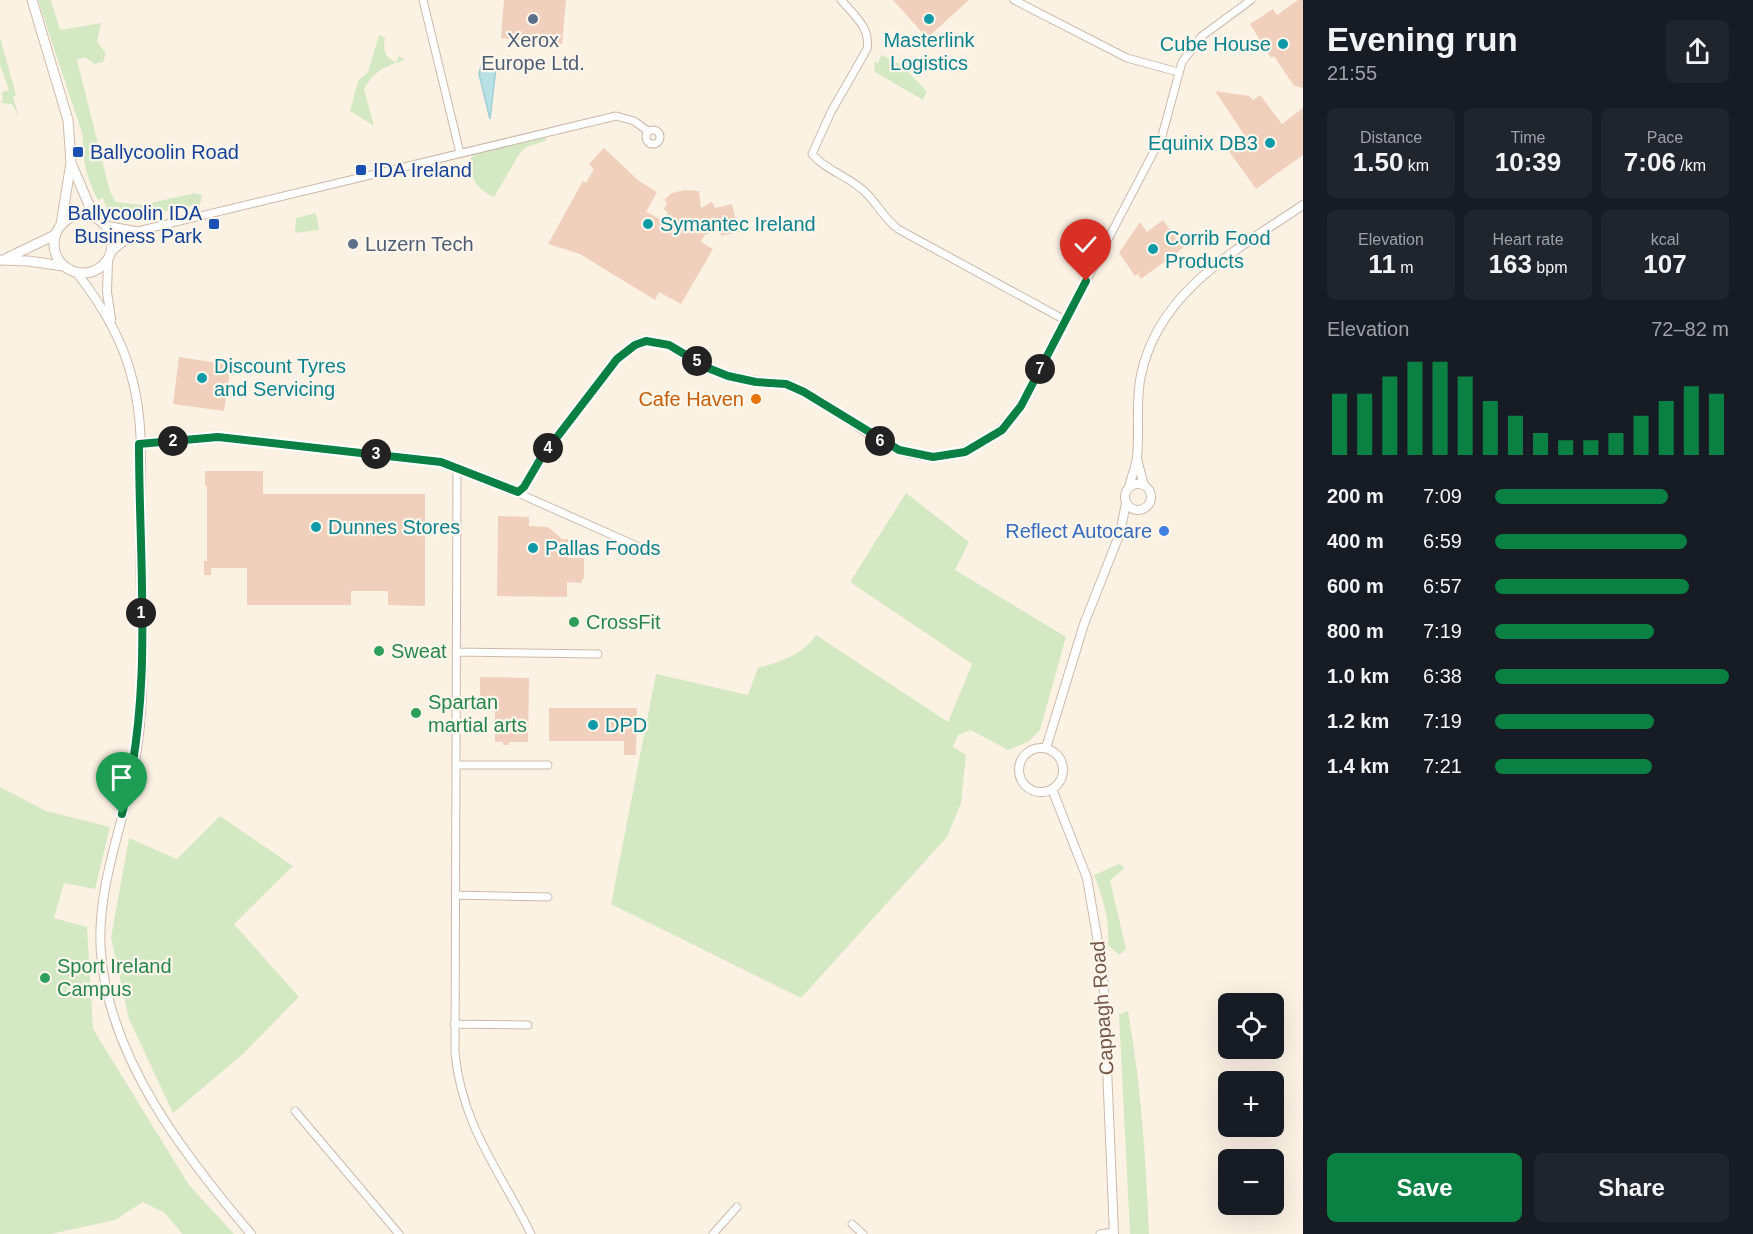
<!DOCTYPE html>
<meta charset="utf-8">
<style>
:root{--surface:#171b24;--page:#20242c;--text:#f1f3f6;--muted:#9ea1a6;--accent:#0b8043}
body{margin:0;font-family:Arial,sans-serif;background:var(--page);color:var(--text);height:100vh;display:flex;flex-direction:column;font-size:22px;white-space:nowrap}
*{box-sizing:border-box;margin:0}
p{font-size:20px;color:var(--muted)}
.icon{flex:none;width:33px;height:33px;fill:none;stroke:currentColor;stroke-width:2;stroke-linecap:round;stroke-linejoin:round}
.map{position:relative;flex:1;overflow:hidden}
.side{display:flex;flex-direction:column;background:var(--surface);width:450px}
.side>*{flex:none}
.controls{position:absolute;left:1218px;top:993px;display:grid;gap:12px}
.controls a{display:grid;place-items:center;width:66px;height:66px;border-radius:9px;background:var(--surface);box-shadow:0 6px 24px #0002;font-size:30px}
.pin{position:absolute;display:grid;place-items:center;width:51px;height:51px;color:#fff;margin:-62px -26px;border-radius:50% 50% 50% 0;rotate:-45deg;box-shadow:0 0 6px #0007}
.pin .icon{rotate:45deg}
.km{position:absolute;width:30px;height:30px;margin:-15px;border-radius:50%;background:#222;color:#fff;font-size:16px;line-height:30px;text-align:center}
.round{display:grid;place-items:center;flex:none;width:63px;height:63px;border-radius:9px;background:var(--page)}
.head{display:flex;align-items:center;justify-content:space-between;height:102px;padding:0 24px}
h1{font-size:33px;font-weight:700;line-height:45px}
.metrics{display:grid;grid-template-columns:repeat(3,1fr);gap:9px;height:102px;padding:6px 24px}
.metrics div{display:grid;align-content:center;border-radius:9px;background:var(--page);text-align:center}
.metrics b{font-size:26px;font-weight:700}
.metrics small{font-size:16px;font-weight:400}
.metrics p{font-size:16px}
.chart{height:168px;padding:12px 24px}
.chart p{display:flex;justify-content:space-between}
.chart svg{width:100%;height:108px;margin-top:6px;stroke:var(--accent);stroke-width:6}
.primary-button{display:flex;gap:12px;margin-top:auto;padding:12px 24px}
.primary-button a{flex:1;height:69px;border-radius:9px;background:var(--accent);color:#fff;font-size:24px;font-weight:700;line-height:69px;text-align:center}
.primary-button a+a{background:var(--page);color:var(--text)}
ul{padding:0 24px;list-style:none;font-size:20px}
li{display:grid;grid-template-columns:96px 72px 1fr;align-items:center;height:45px}
li i{height:15px;border-radius:8px;background:var(--accent)}
main{display:flex;flex:1;min-height:0}
.map>svg:first-child{display:block}
.green{fill:#d4e9c3}
.water{fill:#b9e0e5;stroke:#a0d0d6;stroke-width:1.5}
.building{fill:#f1cfbd}
.lines{fill:none;stroke-linecap:round;stroke-linejoin:round}
.minor-casing{stroke:#cdb9ab;stroke-width:9}
.tertiary-casing{stroke:#cdb9ab;stroke-width:10}
.secondary-casing{stroke:#d2bbab;stroke-width:11}
.minor{stroke:#fff;stroke-width:7}
.tertiary{stroke:#fff;stroke-width:8}
.secondary{stroke:#fff;stroke-width:9}
.route-casing{stroke:#fff;stroke-width:12}
.route{stroke:#0b8043;stroke-width:8}
.service-dot{fill:#5c6f8a;stroke:#fff6eb;stroke-width:2}
.culture-dot{fill:#0f9aa8;stroke:#fff6eb;stroke-width:2}
.transit-dot{fill:#1a4fb4;stroke:#fff6eb;stroke-width:2}
.food-dot{fill:#e8710a;stroke:#fff6eb;stroke-width:2}
.shop-dot{fill:#3f7fe0;stroke:#fff6eb;stroke-width:2}
.leisure-dot{fill:#2e9e5b;stroke:#fff6eb;stroke-width:2}
.labels{text-anchor:middle;dominant-baseline:central;stroke-width:4.5;stroke-linejoin:round;paint-order:stroke}
.service-label{font-size:20px;fill:#4e5e75;stroke:#fff6eb}
.culture-label{font-size:20px;fill:#0d838f;stroke:#fff6eb;text-anchor:start}
.transit-label{font-size:20px;fill:#164399;stroke:#fff6eb;text-anchor:start}
.food-label{font-size:20px;fill:#c56008;stroke:#fff6eb;text-anchor:end}
.shop-label{font-size:20px;fill:#366cbe;stroke:#fff6eb;text-anchor:end}
.leisure-label{font-size:20px;fill:#27864d;stroke:#fff6eb;text-anchor:start}
.street-label{font-size:20px;fill:#74584a;stroke:#fff6eb}
</style>
<main>
<div class="map">
<svg width="1303" height="1234" viewBox="0 0 1303 1234">
<rect width="100%" height="100%" fill="#fcf2e4"/>
<path class="green" d="M38,0h13l9,30 41,-7 -4,19 9,11 -3,9 -9,2 -9,-7 -8,3 33,132 6,10 26,3 53,-12 7,2 -2,9 -77,16 -15,-8 -5,-14 -5,2c-11,-21 -16,-40 -15,-64z
M379,35l6,3c-2,11 -1,19 11,24l3,-6 6,4c-20,6 -31,11 -41,29l10,37 -24,-15 8,-30 10,-9z
M0,37l16,58 -3,2 6,20 -7,-13 -12,-1 3,-4 -1,-7 7,-2 -9,-25z
M881,55l21,10 25,27 -4,8 -48,-28 -1,-10 4,1z
M546,137v4l-20,6 -6,6 -26,44c-15,-6 -22,-17 -27,-32l7,-11z
M316,213l3,17 -24,3 1,-15z
M906,493l63,49 -14,28 111,67 -26,93 -12,12 -20,8 -37,-20 -13,5 -5,12 13,8 -5,48 -14,34 -146,161 -190,-94 45,-230 92,21 10,-27c22,-6 46,-14 58,-33l132,87 24,-58 -122,-82z
M0,787l46,24 64,16 -15,62 -31,-6 -10,35 33,9 6,102 96,156 45,49h-52l-17,-21 -22,-11 -28,18 -64,14h-51z
M220,816l73,50 -59,58 65,73 -57,58 -69,58 -44,-94 -18,-81 18,-100 48,21z
M1119,864l6,4 -15,12 16,69 -7,6 -11,-10c2,-25 -5,-47 -14,-70z
M1128,1011c13,73 18,149 21,223h-19l-11,-220z"/>
<path class="water" d="M481,66l15,2 -6,51 -11,-45z"/>
<path class="building" d="M504,0h62l-4,44 -61,-6z
M893,0h76l-42,38z
M1298,0h5v88l-9,-2 -20,-30 -3,2 -21,-34 23,-15 4,6z
M1215,91l34,5 4,4 7,-5 22,29 21,-16v47l-47,34 -28,-39 17,-14z
M604,148l35,33 18,11 -12,22 2,-2 16,9 5,-8 -4,-4 3,-6 -3,-3 8,-7 13,-3 14,1 2,17 11,-6 3,6 17,-4 7,28 -18,4 -2,-8 -15,8 -3,6 12,7 -32,55 -22,-12 -4,8 -75,-46 -32,-10 35,-63 3,2 8,-14 -5,-5z
M1163,220l20,28 -42,31 -3,-5 -3,2 -16,-23 21,-31 7,10z
M179,357l52,8 -7,46 -51,-7z
M205,471h58v23h162v112l-37,-1v-14h-37v14h-104v-37h-36v7h-7v-14h3v-75h-2z
M498,516l31,1v9l19,1 14,12h6v19h16v19l-3,6 -14,-1v15l-70,-1z
M480,677l49,1 -1,64h-19v3h-6v-3h-8v-40h-15z
M549,708h88l-1,47h-12v-14h-75z"/>
<g class="lines">
<defs>
<path id="minor" d="M423,0l37,153
M841,0c13,15 30,28 26,49l-36,63 -19,42c14,17 39,23 54,39 12,12 18,25 32,36l167,91
M1014,0l113,58 51,14
M646 137a7 7 0 1 1 14 0a7 7 0 1 1-14 0Z
M105,225l33,6 478,-115 18,5 14,10
M111,252l27,-21
M139,444l79,-7 223,25 77,31 121,54
M457,468l-2,585c7,73 45,118 76,181
M518,493c9,-6 13,-21 19,-30 16,-23 34,-44 50,-65 12,-15 23,-33 37,-46 6,-5 13,-9 20,-10 26,-5 45,17 66,27 32,14 63,9 92,22 30,14 55,38 84,54 51,27 103,4 135,-39l141,-270 20,-74 20,-26 49,-36
M456,652l142,2
M457,765h91
M456,895l92,2
M454,1024l74,1
M295,1111l104,123
M852,1224l11,10
M713,1234l24,-27
M1100,1234l14,-2"/>
<path id="tertiary" d="M108,260l-1,32 4,27
M77,273c25,32 47,69 56,109 13,50 6,107 7,159 0,76 9,156 -7,231 -12,59 -37,119 -32,181 8,106 84,203 150,281
M1137,459l7,27
M1125 497a13 13 0 1 1 26 0a13 13 0 1 1-26 0Z
M1129,488c2,-11 7,-21 8,-31 3,-28 -2,-55 4,-82 18,-85 96,-125 162,-170
M1046,748l38,-124 36,-91 6,-30
M1019 770a22 22 0 1 1 44 0a22 22 0 1 1-44 0Z
M1052,789l35,89 16,94 11,262"/>
<path id="secondary" d="M32,0l36,120 3,43 -10,61
M72,165l22,52
M54 244a29 29 0 1 1 58 0a29 29 0 1 1-58 0Z
M7,258l48,-23
M0,260l28,1 35,5"/>
</defs>
<use href="#minor" class="minor-casing"/>
<use href="#tertiary" class="tertiary-casing"/>
<use href="#secondary" class="secondary-casing"/>
<use href="#minor" class="minor"/>
<use href="#tertiary" class="tertiary"/>
<use href="#secondary" class="secondary"/>
</g>
<g class="lines">
<defs>
<path id="route" d="M122,814c32,-120 17,-247 17,-370l79,-7 223,25 77,30 6,-5 17,-29 76,-99 18,-14 11,-4 23,4 39,23 20,8 28,6 30,2 18,8 95,58 34,7 32,-5 37,-22 19,-24 65,-125"/>
</defs>
<use href="#route" class="route-casing"/>
<use href="#route" class="route"/>
</g>
<g class="service-dot">
<circle cx="533" cy="19" r="6"/>
<circle cx="353" cy="244" r="6"/>
</g>
<g class="culture-dot">
<circle cx="929" cy="19" r="6"/>
<circle cx="1283" cy="44" r="6"/>
<circle cx="1270" cy="143" r="6"/>
<circle cx="648" cy="224" r="6"/>
<circle cx="1153" cy="249" r="6"/>
<circle cx="202" cy="378" r="6"/>
<circle cx="316" cy="527" r="6"/>
<circle cx="533" cy="548" r="6"/>
<circle cx="593" cy="725" r="6"/>
</g>
<g class="transit-dot">
<rect x="72" y="146" width="12" height="12" rx="3"/>
<rect x="355" y="164" width="12" height="12" rx="3"/>
<rect x="208" y="218" width="12" height="12" rx="3"/>
</g>
<circle class="food-dot" cx="756" cy="399" r="6"/>
<circle class="shop-dot" cx="1164" cy="531" r="6"/>
<g class="leisure-dot">
<circle cx="574" cy="622" r="6"/>
<circle cx="379" cy="651" r="6"/>
<circle cx="416" cy="713" r="6"/>
<circle cx="45" cy="978" r="6"/>
</g>
<g class="labels">
<g class="service-label">
<text x="533" y="40">Xerox<tspan x="533" dy="23">Europe Ltd.</tspan></text>
<text x="365" y="244" text-anchor="start">Luzern Tech</text>
</g>
<g class="culture-label">
<text x="929" y="40" text-anchor="middle">Masterlink<tspan x="929" dy="23">Logistics</tspan></text>
<text x="1271" y="44" text-anchor="end">Cube House</text>
<text x="1258" y="143" text-anchor="end">Equinix DB3</text>
<text x="660" y="224">Symantec Ireland</text>
<text x="1165" y="238">Corrib Food<tspan x="1165" dy="23">Products</tspan></text>
<text x="214" y="366">Discount Tyres<tspan x="214" dy="23">and Servicing</tspan></text>
<text x="328" y="527">Dunnes Stores</text>
<text x="545" y="548">Pallas Foods</text>
<text x="605" y="725">DPD</text>
</g>
<g class="transit-label">
<text x="90" y="152">Ballycoolin Road</text>
<text x="373" y="170">IDA Ireland</text>
<text x="202" y="213" text-anchor="end">Ballycoolin IDA<tspan x="202" dy="23">Business Park</tspan></text>
</g>
<g class="food-label">
<text x="744" y="399">Cafe Haven</text>
</g>
<g class="shop-label">
<text x="1152" y="531">Reflect Autocare</text>
</g>
<g class="leisure-label">
<text x="586" y="622">CrossFit</text>
<text x="391" y="651">Sweat</text>
<text x="428" y="702">Spartan<tspan x="428" dy="23">martial arts</tspan></text>
<text x="57" y="966">Sport Ireland<tspan x="57" dy="23">Campus</tspan></text>
</g>
<g class="street-label">
<text transform="translate(1102 1008) rotate(-94)">Cappagh Road</text>
</g>
</g>
</svg>
<div class="controls">
<a><svg class="icon" aria-label="locate" viewBox="0 0 24 24"><circle cx="12" cy="12" r="6"/><path d="M12 2v4M12 18v4M2 12h4M18 12h4"/></svg></a>
<a>+</a>
<a>−</a>
</div>
<div class="pin" style="left:122px;top:814px;background:#1e9e55"><svg class="icon" aria-label="arrive" viewBox="0 0 24 24"><path d="M6 21V4h12l-3 4 3 4H6"/></svg></div>
<div class="pin" style="left:1086px;top:281px;background:#d93025"><svg class="icon" aria-label="check" viewBox="0 0 24 24"><path d="M5 12l5 5 9-10"/></svg></div>
<b class="km" style="left:141px;top:613px">1</b>
<b class="km" style="left:173px;top:441px">2</b>
<b class="km" style="left:376px;top:454px">3</b>
<b class="km" style="left:548px;top:448px">4</b>
<b class="km" style="left:697px;top:361px">5</b>
<b class="km" style="left:880px;top:441px">6</b>
<b class="km" style="left:1040px;top:369px">7</b>
</div>
<section class="side">
<div class="head"><div><h1>Evening run</h1><p>21:55</p></div><a class="round"><svg class="icon" aria-label="share" viewBox="0 0 24 24"><path d="M12 15V3M7 8l5-5 5 5M5 13v7h14v-7"/></svg></a></div>
<div class="metrics">
<div><p>Distance</p><b>1.50<small> km</small></b></div>
<div><p>Time</p><b>10:39</b></div>
<div><p>Pace</p><b>7:06<small> /km</small></b></div>
</div>
<div class="metrics">
<div><p>Elevation</p><b>11<small> m</small></b></div>
<div><p>Heart rate</p><b>163<small> bpm</small></b></div>
<div><p>kcal</p><b>107</b></div>
</div>
<div class="chart"><p><span>Elevation</span>72–82 m</p>
<svg viewBox="0 0 160 44" preserveAspectRatio="none"><path d="M5 44V19M15 44V19M25 44V12M35 44V6M45 44V6M55 44V12M65 44V22M75 44V28M85 44V35M95 44V38M105 44V38M115 44V35M125 44V28M135 44V22M145 44V16M155 44V19"/></svg>
</div>
<ul>
<li><b>200 m</b>7:09<i style="width:74%"></i></li>
<li><b>400 m</b>6:59<i style="width:82%"></i></li>
<li><b>600 m</b>6:57<i style="width:83%"></i></li>
<li><b>800 m</b>7:19<i style="width:68%"></i></li>
<li><b>1.0 km</b>6:38<i style="width:100%"></i></li>
<li><b>1.2 km</b>7:19<i style="width:68%"></i></li>
<li><b>1.4 km</b>7:21<i style="width:67%"></i></li>
</ul>
<div class="primary-button"><a>Save</a><a>Share</a></div>
</section>
</main>
